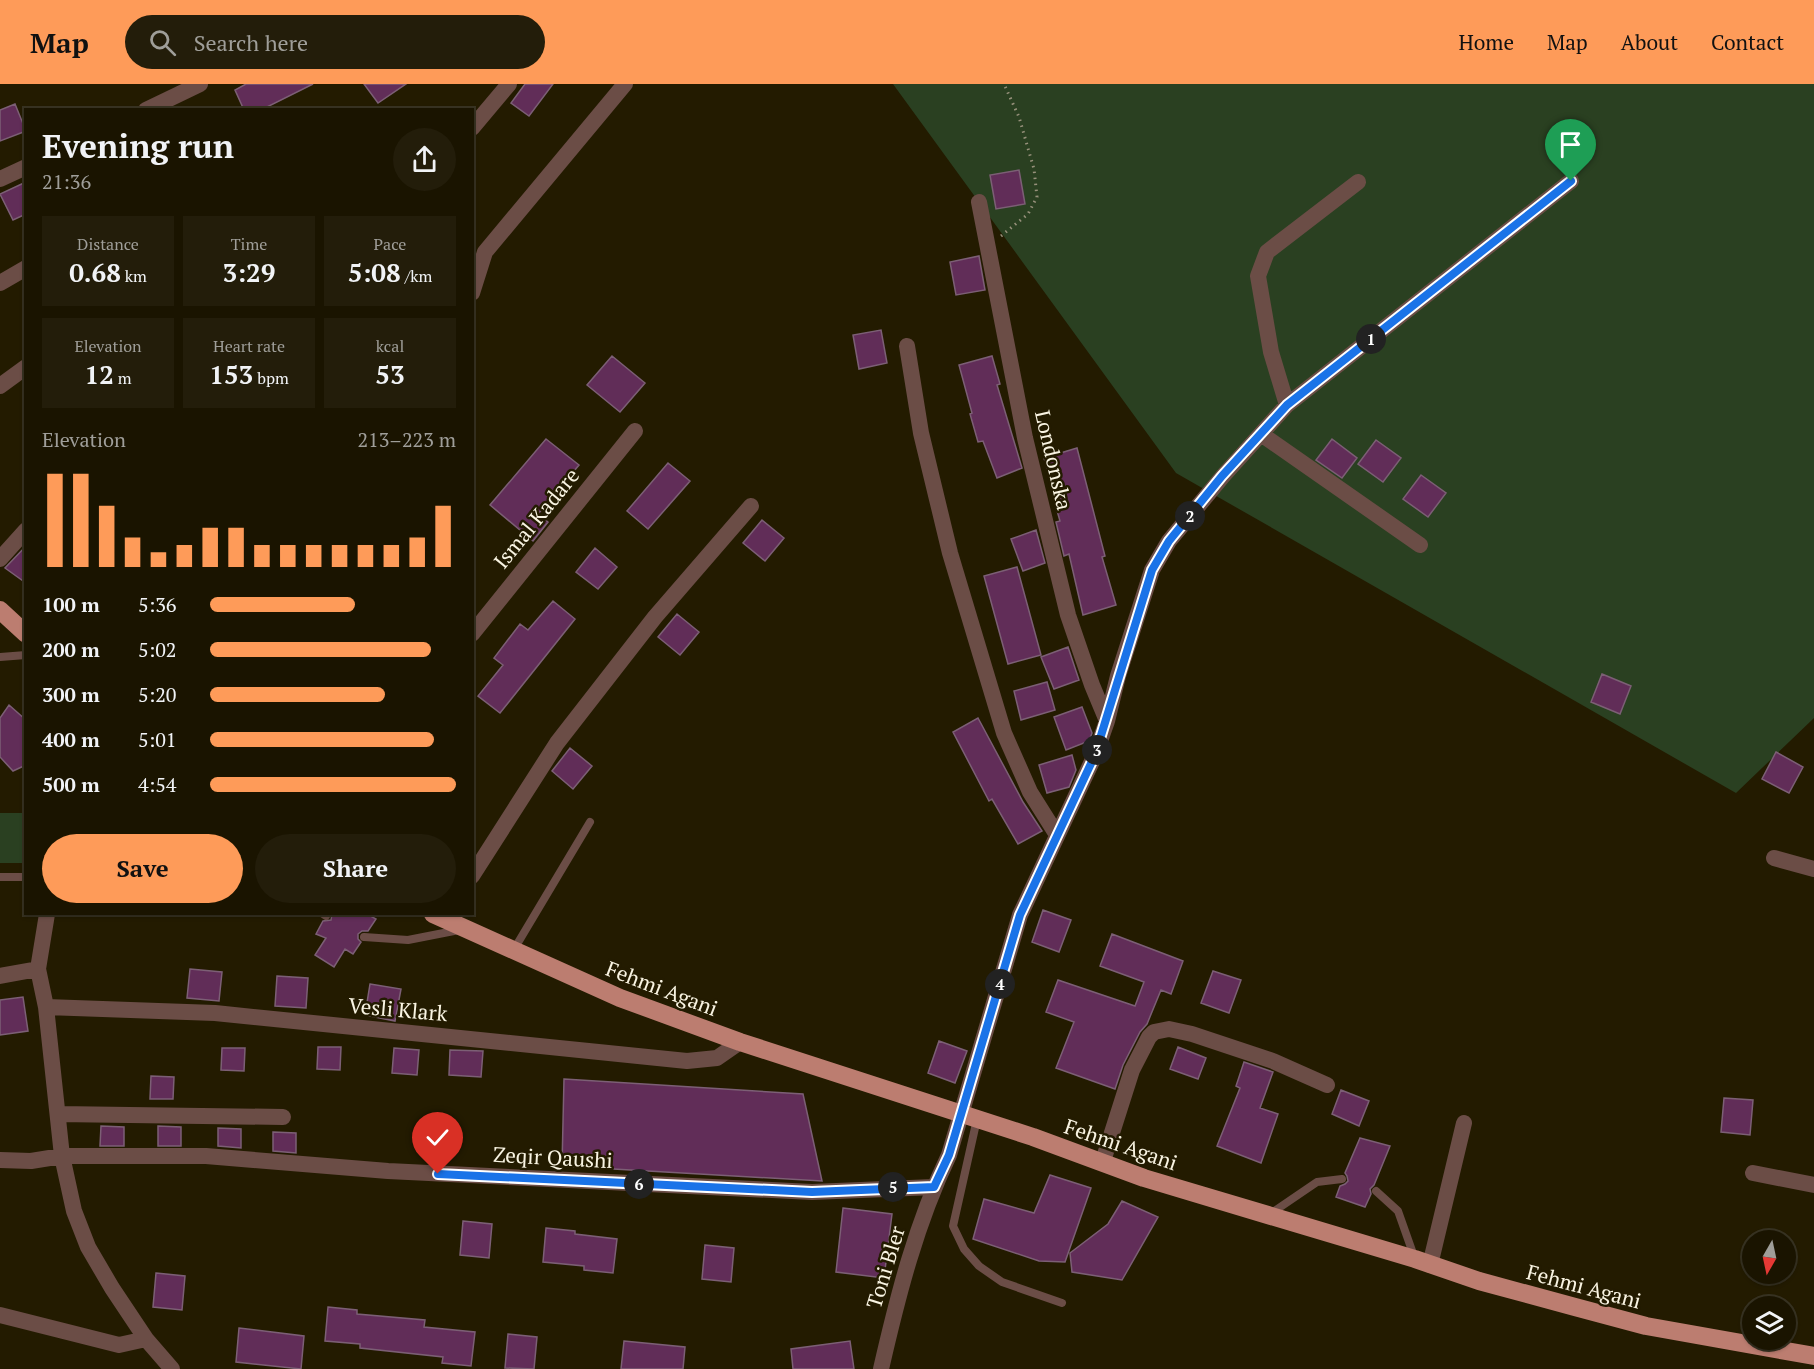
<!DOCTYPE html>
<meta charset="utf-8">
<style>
:root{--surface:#1a1400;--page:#231d0a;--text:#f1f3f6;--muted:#9f9e99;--line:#383322;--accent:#fe9b59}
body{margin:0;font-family:"PT Serif",serif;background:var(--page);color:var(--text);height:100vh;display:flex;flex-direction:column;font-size:22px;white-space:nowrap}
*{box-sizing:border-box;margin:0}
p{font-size:20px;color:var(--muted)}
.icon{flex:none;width:33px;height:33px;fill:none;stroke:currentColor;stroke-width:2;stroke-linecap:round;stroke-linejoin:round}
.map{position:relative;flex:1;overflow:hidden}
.side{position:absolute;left:24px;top:24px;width:450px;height:807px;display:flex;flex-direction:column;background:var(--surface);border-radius:0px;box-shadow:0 2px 4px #0004,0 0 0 2px var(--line)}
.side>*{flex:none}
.needle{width:39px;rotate:189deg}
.tools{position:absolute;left:1742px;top:1146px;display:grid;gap:12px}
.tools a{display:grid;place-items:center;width:54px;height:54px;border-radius:50%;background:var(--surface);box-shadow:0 2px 4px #0004,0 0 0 2px var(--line);font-size:30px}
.pin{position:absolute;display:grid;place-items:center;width:51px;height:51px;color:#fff;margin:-62px -26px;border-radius:50% 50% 50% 0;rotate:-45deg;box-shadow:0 0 6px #0007}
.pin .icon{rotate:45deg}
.km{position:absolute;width:30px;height:30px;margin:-15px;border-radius:50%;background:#222;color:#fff;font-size:16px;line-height:30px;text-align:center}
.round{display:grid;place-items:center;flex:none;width:63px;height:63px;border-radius:32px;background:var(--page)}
.summary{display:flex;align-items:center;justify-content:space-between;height:102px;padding:0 18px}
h1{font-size:33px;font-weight:700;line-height:45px}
.stats{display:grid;grid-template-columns:repeat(3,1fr);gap:9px;height:102px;padding:6px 18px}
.stats div{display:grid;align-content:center;border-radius:0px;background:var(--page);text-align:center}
.stats b{font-size:26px;font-weight:700}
.stats small{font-size:16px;font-weight:400}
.stats p{font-size:16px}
.chart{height:168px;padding:12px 18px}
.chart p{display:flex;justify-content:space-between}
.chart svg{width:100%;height:108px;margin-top:6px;stroke:var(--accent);stroke-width:6}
.cta{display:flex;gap:12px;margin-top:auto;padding:12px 18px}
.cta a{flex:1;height:69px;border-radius:36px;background:var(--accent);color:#111;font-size:24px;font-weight:700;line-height:69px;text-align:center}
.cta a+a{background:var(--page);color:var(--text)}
ul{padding:0 18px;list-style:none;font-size:20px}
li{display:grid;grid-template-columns:96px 72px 1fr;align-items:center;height:45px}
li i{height:15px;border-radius:8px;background:var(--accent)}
header{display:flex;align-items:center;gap:36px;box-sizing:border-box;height:84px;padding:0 30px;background:var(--accent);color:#111}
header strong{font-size:28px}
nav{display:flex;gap:33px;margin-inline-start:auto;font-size:21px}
.search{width:420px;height:54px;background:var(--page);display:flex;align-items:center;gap:15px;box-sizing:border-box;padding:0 21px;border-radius:33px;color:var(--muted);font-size:22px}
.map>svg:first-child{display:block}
.green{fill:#2a4021}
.building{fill:#612d58;stroke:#7c5f75;stroke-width:1.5}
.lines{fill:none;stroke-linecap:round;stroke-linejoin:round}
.path{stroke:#97917b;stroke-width:3;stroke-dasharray:1.5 4.5;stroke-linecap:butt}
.service{stroke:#6b4d46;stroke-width:8}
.minor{stroke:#6b4d46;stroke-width:16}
.primary{stroke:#bc7d70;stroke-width:18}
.route-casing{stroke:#fff;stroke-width:12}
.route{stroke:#1a73e8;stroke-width:8}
.labels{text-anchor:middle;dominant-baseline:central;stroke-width:5;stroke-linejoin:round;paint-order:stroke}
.street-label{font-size:21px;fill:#f9f4e2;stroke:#231b00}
</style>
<header>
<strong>Map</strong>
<div class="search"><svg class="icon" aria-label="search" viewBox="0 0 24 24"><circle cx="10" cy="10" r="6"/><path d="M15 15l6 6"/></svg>Search here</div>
<nav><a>Home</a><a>Map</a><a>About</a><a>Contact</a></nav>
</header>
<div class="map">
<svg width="1814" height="1285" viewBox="0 0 1814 1285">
<rect width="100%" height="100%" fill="#231b00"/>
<path class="green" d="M893,0h921v634l-78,75 -560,-320z
M0,729h24v50h-24z"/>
<path class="building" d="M246,0h67l-52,26h-17l-9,-20z
M364,0h42l-28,19z
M525,0h28l-24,32 -18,-13z
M15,20l11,27 -26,10v-31z
M1019,86l6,34 -29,5 -6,-34z
M26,98v32l-13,6 -13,-26z
M979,172l6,34 -29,5 -6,-33z
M881,246l6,33 -28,6 -6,-34z
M612,272l33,27 -25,29 -33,-27z
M992,272l8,28 -3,1 25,83 -25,10 -14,-37 -5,1 -8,-28 2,-1 -13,-48z
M546,355l33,26 -41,49 10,8 -15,19 -43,-36z
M1332,355l25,19 -15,20 -26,-18z
M1376,356l25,18 -18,24 -25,-18z
M1077,364l28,108 -3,1 14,48 -33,10 -14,-61 -5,2 -8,-34 4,-1 -6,-21 2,-1 -12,-41z
M668,379l22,18 -42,48 -21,-18z
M1421,391l25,18 -18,24 -25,-18z
M762,436l22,18 -19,23 -22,-18z
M1036,446l9,33 -22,8 -12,-32z
M26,462v37l-21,-15z
M595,464l22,19 -19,22 -22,-17z
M1017,483l24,88 -33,9 -24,-88z
M553,517l22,18 -75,94 -22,-17 25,-31 -9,-7 26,-34 8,6z
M677,530l22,18 -19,23 -22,-18z
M1068,563l11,33 -25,9 -13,-32z
M1602,590l29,12 -11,28 -29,-12z
M1047,598l8,28 -34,10 -7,-29z
M9,621l17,15v45l-13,6 -13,-14v-39z
M1082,623l10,26 -3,8 -23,9 -12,-33z
M978,634l45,84 19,29 -24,13 -26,-45 -3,2 -36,-69z
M570,664l22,18 -19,23 -21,-18z
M1776,668l27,15 -14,26 -27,-14z
M1072,671l4,15 -7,17 -22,6 -8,-28z
M1043,826l28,10 -12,32 -27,-10z
M332,830h35l9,5 -8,12h-6l-4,3v5l3,3 -8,12 -8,-5 -11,18 -19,-12 11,-17 -10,-4 7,-13 8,-1z
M1112,850l71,27 -12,33 -10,-4 -14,34 -7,8 -17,33 -8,24 -59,-21 18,-46 -28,-10 12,-32 77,26 9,-24 -44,-16z
M190,885l32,3 -3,29 -32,-3z
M1213,887l28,9 -12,33 -28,-10z
M277,892l31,2 -2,30 -31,-2z
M370,900l31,5 -6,32 -30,-6z
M23,913l5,34 -28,4v-35z
M939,957l28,10 -12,32 -27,-10z
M318,963h23l-1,23 -23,-1z
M1178,963l28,11 -8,21 -28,-10z
M222,964h23l-1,23 -23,-1z
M394,964l25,2 -2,25 -25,-2z
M450,966l33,1 -2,26 -32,-2z
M1244,978l29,10 -13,36 18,6 -17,49 -44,-17 23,-58 -4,-2z
M151,992l23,1 -1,22h-23z
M564,995l239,15 19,87 -260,-15z
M1341,1006l28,11 -10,25 -27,-12z
M1724,1014l29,2 -3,35 -29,-3z
M101,1042l23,1v19h-24z
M158,1042l23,1v19h-23z
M218,1044l23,1v19l-23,-2z
M273,1048l23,1v20l-23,-2z
M1360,1054l30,8 -16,39 -4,4 1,5 -6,13 -29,-10 4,-11 5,-2 3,-3 -1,-5 -2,-3z
M1050,1091l41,13 -26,74 -26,-1 -66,-22 11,-40 50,14z
M1122,1117l36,16 -36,63 -50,-8 -2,-19 38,-29z
M843,1124l49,6 -8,64 -48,-6z
M463,1137l29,3 -3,34 -29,-3z
M546,1144l29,3v3l42,5 -4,34 -29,-3v-4l-41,-4z
M705,1161l29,3 -3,34 -29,-3z
M156,1189l29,3 -3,34 -29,-3z
M328,1223l29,3v4l68,6 -1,7 51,5 -4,34 -29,-3 1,-6 -83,-9v-4l-35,-3z
M239,1244l65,8 -3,33 -65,-7z
M508,1250l29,3 -3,32 -29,-1z
M624,1257l61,6 -2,22h-62z
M850,1257l4,28h-61l-2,-20z"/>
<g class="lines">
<path class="path" d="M1001,152l27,-22 9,-17 -3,-28 -15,-52 -15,-33"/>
<path class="service" d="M0,573l26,-2
M0,793h26
M323,830l3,2
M364,853l44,3 51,-10
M513,867l77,-129
M977,1035l-24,107 11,23 15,17 23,16 60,21
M1376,1107l22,20 17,48
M1270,1130l47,-32 25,-3"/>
<path class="minor" d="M146,26l54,-26
M472,44l37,-44
M0,95l26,-12
M0,199l26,-15
M472,209l13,-41 140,-168
M907,262l14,87 29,120 54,180 26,59 27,43
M0,302l26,-19
M1287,321l-16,-53 -13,-76 9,-24 91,-70
M1261,350l159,111
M0,475l26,-29
M472,550l163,-203
M1107,637l11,-45 34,-106 17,-29 54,-65 64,-71 284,-224
M1774,774l40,11
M472,792l85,-133 98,-126 96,-111
M47,830l-9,55 8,38 16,149 12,55 14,36 24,41 34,51 26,30
M0,892l38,-7
M46,923l169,6 472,48 30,-3 23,-16
M58,1030l225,3
M0,1076l31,1 31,-5h144l182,15 424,21 122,-5
M1103,1077l29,-91 17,-33 5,-5 15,-3 23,5 81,27 54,24
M1753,1089l61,12
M1430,1181l34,-142
M0,1231l119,30 27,-6
M881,1285c17,-74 35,-145 68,-214l71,-240 75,-160 12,-34 -15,-36 -24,-70 -43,-177 -46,-236"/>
<path class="primary" d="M0,526l26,24
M433,830l187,84 120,44 293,95 111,41 271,81 64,22 96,26 71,19 168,30"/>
</g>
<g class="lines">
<defs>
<path id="route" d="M438,1090l374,18 122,-5 15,-32 71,-240 75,-160 57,-185 17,-29 53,-65 65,-71 284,-224"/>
</defs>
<use href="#route" class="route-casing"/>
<use href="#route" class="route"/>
</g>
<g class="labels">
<g class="street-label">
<text transform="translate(1054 376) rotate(77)">Londonska</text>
<text transform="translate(536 434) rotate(-51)">Ismal Kadare</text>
<text transform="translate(662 904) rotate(21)">Fehmi Agani</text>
<text transform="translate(398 925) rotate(5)">Vesli Klark</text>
<text transform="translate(1121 1060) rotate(19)">Fehmi Agani</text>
<text transform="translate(553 1073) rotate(3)">Zeqir Qaushi</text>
<text transform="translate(885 1183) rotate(-73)">Toni Bler</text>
<text transform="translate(1584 1202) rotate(15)">Fehmi Agani</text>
</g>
</g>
</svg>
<div class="tools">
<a><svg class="needle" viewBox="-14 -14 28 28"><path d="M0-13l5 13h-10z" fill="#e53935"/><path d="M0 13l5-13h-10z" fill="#9f9e99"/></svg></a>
<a><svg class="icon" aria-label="layers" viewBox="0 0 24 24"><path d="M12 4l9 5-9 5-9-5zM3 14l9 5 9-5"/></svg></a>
</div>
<div class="pin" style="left:1571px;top:97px;background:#1e9e55"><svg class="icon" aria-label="arrive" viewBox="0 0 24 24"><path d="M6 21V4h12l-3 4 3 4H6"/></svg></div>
<div class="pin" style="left:438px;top:1090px;background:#d93025"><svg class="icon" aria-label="check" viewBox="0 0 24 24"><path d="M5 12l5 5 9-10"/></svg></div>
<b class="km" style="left:1371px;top:255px">1</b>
<b class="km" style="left:1190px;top:432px">2</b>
<b class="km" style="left:1097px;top:666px">3</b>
<b class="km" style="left:1000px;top:900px">4</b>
<b class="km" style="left:893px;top:1103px">5</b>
<b class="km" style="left:639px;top:1100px">6</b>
<section class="side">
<div class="summary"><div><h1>Evening run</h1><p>21:36</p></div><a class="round"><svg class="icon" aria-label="share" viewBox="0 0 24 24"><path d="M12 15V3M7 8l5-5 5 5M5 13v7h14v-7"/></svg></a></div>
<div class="stats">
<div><p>Distance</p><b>0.68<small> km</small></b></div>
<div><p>Time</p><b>3:29</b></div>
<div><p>Pace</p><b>5:08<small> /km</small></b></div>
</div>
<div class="stats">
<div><p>Elevation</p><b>12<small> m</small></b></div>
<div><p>Heart rate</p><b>153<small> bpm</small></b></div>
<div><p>kcal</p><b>53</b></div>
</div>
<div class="chart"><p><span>Elevation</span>213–223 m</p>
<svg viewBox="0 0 160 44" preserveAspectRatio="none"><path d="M5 44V6M15 44V6M25 44V19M35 44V32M45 44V38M55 44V35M65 44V28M75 44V28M85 44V35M95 44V35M105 44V35M115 44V35M125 44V35M135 44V35M145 44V32M155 44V19"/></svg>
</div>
<ul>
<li><b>100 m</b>5:36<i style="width:59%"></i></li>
<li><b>200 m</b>5:02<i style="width:90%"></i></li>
<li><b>300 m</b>5:20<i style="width:71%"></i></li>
<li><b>400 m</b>5:01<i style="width:91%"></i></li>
<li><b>500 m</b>4:54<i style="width:100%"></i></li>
</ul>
<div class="cta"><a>Save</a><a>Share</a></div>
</section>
</div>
